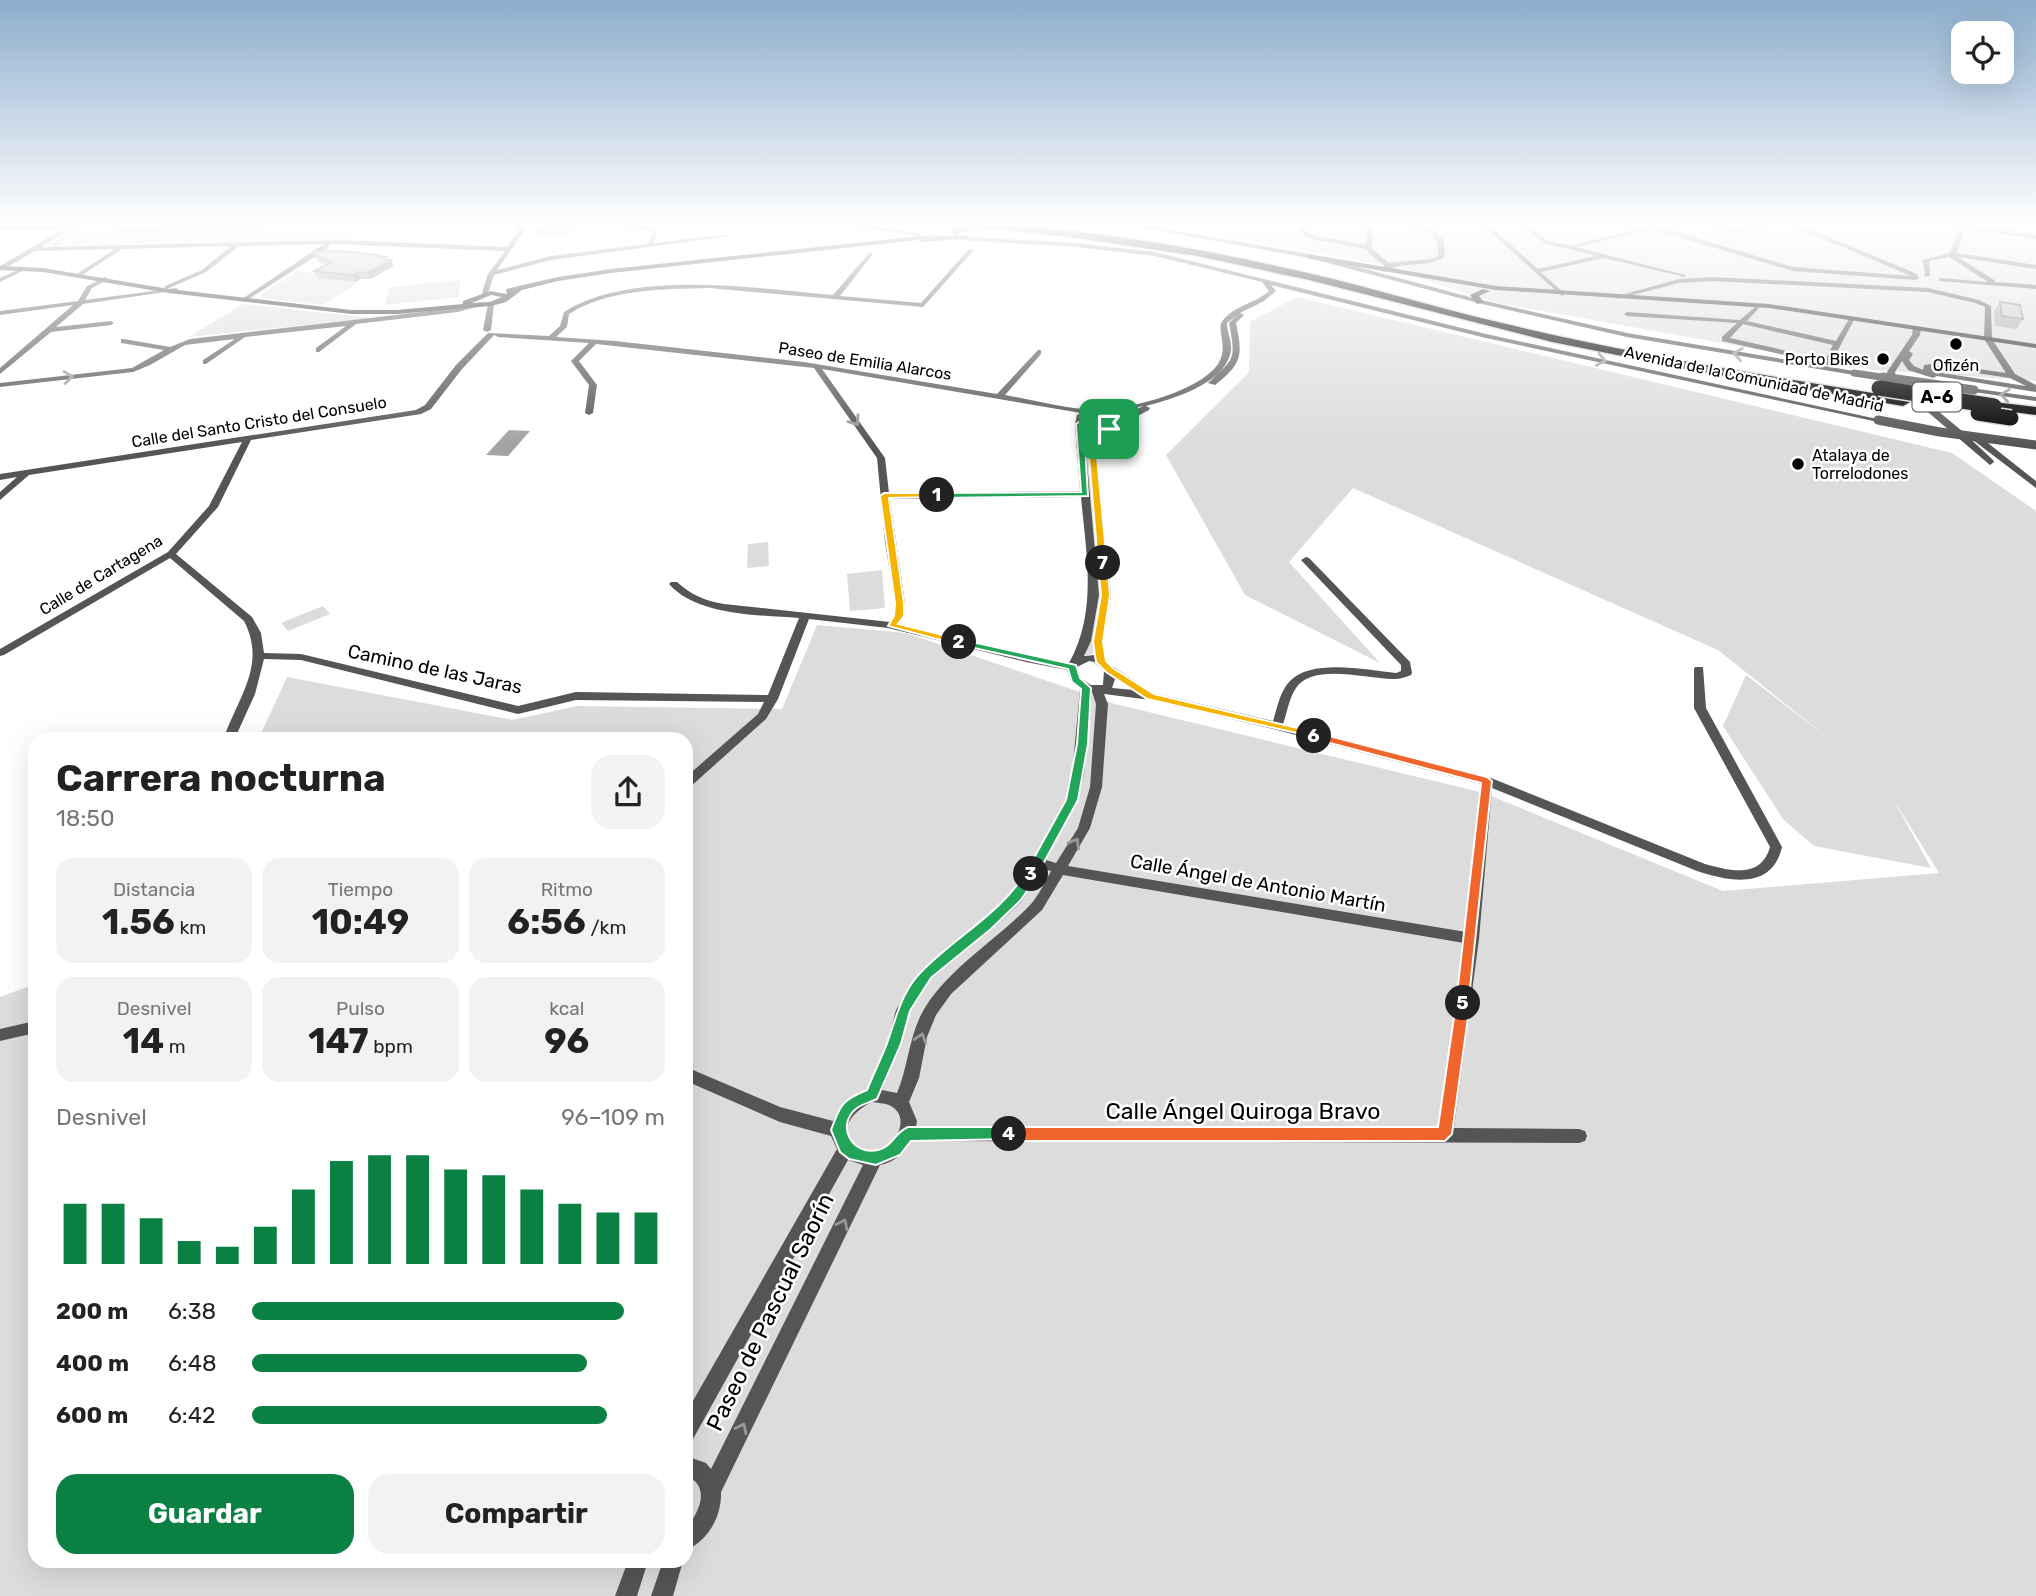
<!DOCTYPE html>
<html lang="es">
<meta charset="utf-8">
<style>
:root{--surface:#fff;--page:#f2f2f2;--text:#222;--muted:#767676;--accent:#0b8043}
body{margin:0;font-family:Rubik,sans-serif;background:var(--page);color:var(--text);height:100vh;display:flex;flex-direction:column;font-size:26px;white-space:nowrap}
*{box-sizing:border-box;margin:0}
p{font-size:23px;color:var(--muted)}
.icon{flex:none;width:38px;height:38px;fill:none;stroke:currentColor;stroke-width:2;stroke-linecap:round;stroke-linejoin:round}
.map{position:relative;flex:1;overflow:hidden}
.sheet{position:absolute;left:28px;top:732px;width:665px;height:836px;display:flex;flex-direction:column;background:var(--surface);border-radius:21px;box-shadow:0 7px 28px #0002}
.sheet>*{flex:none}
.controls{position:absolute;left:1951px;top:21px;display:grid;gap:14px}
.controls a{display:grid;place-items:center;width:63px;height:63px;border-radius:14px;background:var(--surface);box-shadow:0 7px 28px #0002;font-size:35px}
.pin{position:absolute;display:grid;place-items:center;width:60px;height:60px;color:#fff;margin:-30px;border-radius:14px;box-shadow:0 4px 10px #0006}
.km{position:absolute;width:35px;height:35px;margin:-18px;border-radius:50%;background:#222;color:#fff;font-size:19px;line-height:35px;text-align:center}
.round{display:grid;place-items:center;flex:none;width:74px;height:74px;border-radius:21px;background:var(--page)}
.headline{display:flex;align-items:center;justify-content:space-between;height:119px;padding:0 28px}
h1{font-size:38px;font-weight:700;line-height:52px}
.stats{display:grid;grid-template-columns:repeat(3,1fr);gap:10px;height:119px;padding:7px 28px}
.stats div{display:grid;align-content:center;border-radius:18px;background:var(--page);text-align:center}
.stats b{font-size:35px;font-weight:700}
.stats small{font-size:19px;font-weight:400}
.stats p{font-size:19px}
.chart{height:196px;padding:14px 28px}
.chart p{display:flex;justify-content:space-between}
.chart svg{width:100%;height:126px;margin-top:7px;stroke:var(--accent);stroke-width:6}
.action{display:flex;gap:14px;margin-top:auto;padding:14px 28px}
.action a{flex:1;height:80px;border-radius:21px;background:var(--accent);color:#fff;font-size:28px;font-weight:700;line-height:80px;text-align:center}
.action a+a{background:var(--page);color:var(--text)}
ul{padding:0 28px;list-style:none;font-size:23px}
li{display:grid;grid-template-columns:112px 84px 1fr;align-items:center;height:52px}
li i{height:18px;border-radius:9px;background:var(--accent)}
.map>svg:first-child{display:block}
.green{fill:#dcdcdc}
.water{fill:#a3a3a3}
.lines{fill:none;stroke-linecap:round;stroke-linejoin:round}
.stream{stroke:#a3a3a3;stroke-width:2.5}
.highway-casing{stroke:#dbdbdb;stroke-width:3}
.street{fill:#555;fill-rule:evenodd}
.secondary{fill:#222;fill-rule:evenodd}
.highway{fill:#000;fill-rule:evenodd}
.highway-bridge-casing{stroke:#dbdbdb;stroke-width:18;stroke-linecap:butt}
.street-bridge-far1{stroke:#555;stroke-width:7}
.street-bridge{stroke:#555;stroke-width:9}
.secondary-bridge{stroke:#222;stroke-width:8}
.highway-bridge{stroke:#000;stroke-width:15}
.wall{fill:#a9a9a9}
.shaded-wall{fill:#898989}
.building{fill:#c4c4c4;stroke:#898989;stroke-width:2}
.oneway{stroke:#999}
.split-1{fill:#22a559;stroke:#fff;stroke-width:2}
.split-2{fill:#f5b400;stroke:#fff;stroke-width:2}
.split-3{fill:#22a559;stroke:#fff;stroke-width:2}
.split-4{fill:#22a559;stroke:#fff;stroke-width:2}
.split-5{fill:#f0652b;stroke:#fff;stroke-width:2}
.split-6{fill:#f0652b;stroke:#fff;stroke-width:2}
.split-7{fill:#f5b400;stroke:#fff;stroke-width:2}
.split-8{fill:#f5b400;stroke:#fff;stroke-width:2}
.poi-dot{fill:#000;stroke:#fff;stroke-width:2.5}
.labels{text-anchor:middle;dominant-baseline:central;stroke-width:5;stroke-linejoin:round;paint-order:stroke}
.far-poi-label{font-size:16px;fill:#000;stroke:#fff;text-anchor:end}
.far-street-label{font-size:16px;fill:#000;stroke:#fff}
.shield{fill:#fff;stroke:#4c4c4c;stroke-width:2}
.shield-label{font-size:18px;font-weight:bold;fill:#000}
.street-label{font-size:19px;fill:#000;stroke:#fff}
.near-street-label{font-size:23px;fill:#000;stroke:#fff}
</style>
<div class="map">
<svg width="2036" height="1596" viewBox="0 0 2036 1596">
<rect width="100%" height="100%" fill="#fff"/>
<path class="green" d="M85,223h285l-24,16 -299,7z
M1151,223h885v158l-161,-11 -383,-68 -114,-38z
M297,271l28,3 33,9 -36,22 -61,-7 1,-4z
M460,280l-1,17 -74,8 4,-18z
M1297,297l655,156 84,58v1085h-2036v-599l35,-13v577h651v-823h-427l28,-61 225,43 65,-14 205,3 35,-84 89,8 209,71 369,89 239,98 216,-18 -46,-74 38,69 -117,-22 -31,-27 -60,-93 23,-51 86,66 -114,-91 -365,-162 -64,74 91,101 -135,-68 -79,-140 83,-83 1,-50z
M243,304l130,14 -184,19z
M1083,430l21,2 -14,24 12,139 -9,59 -7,1 -2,-2 13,-57z
M768,542l1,24 -22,2 1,-24z
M882,570l3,38 -35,3 -3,-37z
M323,606l7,8 -42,17 -7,-8z"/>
<path class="water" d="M545,223h40l-17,13 -37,-3z
M509,430l21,1 -22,25 -22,-1z"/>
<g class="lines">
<path class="stream" d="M92,237l32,-6 141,-3
M58,245l-4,-2 24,-14"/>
<defs>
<path id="highway" d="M936,223c125,0 250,22 372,50 65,15 129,35 194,50 133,32 267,53 401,75l7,4 -7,4 -201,-34 -150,-30 -243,-62 -112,-24 -127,-19z
M1994,402l42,5v8l-47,-6 -2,-3z"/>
</defs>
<use href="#highway" class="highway-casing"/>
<path class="street" d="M72,223h8l-39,24 303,-7 163,7 12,-17 -5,-4 -14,-3h19l6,7 -28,40 54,-14 97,-12 5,-14 -54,-4 -3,-3 62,4 -4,16 74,-9 3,2 -180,24 -57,15 -6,18 -3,2 -3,-2 6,-19 17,-23 -174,-7 -4,5 -83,53 -2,-1v-2l82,-55 -85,2 -33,26 -39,17 -3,-2 1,-1 37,-16 29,-24 -109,3 -43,28 -2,-1v-2l38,-25 -80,2 -31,18h-4v-3l63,-37h-63v-4h69z
M808,223l56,1 58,10 -3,2 -55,-8z
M1115,223h16l178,31 172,46 146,33 227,38 4,2 -4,2 -227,-38 -149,-34 -169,-45z
M1298,223h6l1,8 9,4 51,10 2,-22h6l-1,26 17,14 43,-4 6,-3c2,-26 -13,-22 -33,-33 11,0 33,6 38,16 3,6 1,12 1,18 -18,12 -43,3 -60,15l-3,-2 3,-5 -11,-8 -7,-8 -54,-10 -12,-6z
M1480,223h7l51,46 58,-13 -52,-13 -26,-20h7l23,18 23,5 75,-19 -10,-4h11l146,44 118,9 -125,-53h9l122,51 2,4 -3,2 -123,-9 -141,-42 -76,18 109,28v2l-81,-19 -63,14 23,21v2l-2,1z
M1711,223c8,0 15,5 22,5 15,0 31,-5 46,-5l-48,9z
M1961,223l75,12v4l-71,-10 -8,24 79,12v4l-78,-12 36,23 1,2 41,3v4l-97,-8v-2l2,-1 47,4 -39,-25 -20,4 1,15 -5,1 -2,-17 27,-7z
M932,235l145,8 78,9 331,82 396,86 -4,2 -392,-84 -215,-53 5,6 -12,10 -24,12 4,2 -8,8c7,32 6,41 -21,62l-7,-2c27,-25 28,-23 21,-60l8,-8 -10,8c0,9 5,18 4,27 -4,33 -58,49 -85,56l4,2 -1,2 -36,19 -16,28 14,138 -8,47 3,20 47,31 120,28c4,-13 7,-30 17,-40 21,-23 78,-11 106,-8l5,-2v-6l-100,-105 5,-3 3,1 101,104 2,11 -1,2c-5,2 -11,4 -16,4 -26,1 -81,-17 -99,9 -7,10 -9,25 -13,36l208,54 214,86c25,7 56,15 65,-17l-76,-139v-39l1,-2h8l3,41 76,139c-10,43 -51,35 -85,24l-205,-83 -13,151 -25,189 125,1 6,2 2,5 -2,5 -6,2 -668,-2c-8,13 -16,21 -31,24l-159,327c1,24 -13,49 -35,58v-23c14,-14 25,-42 0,-51v-20l20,7 5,6 152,-304 -15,-5 -155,279 -7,3v-29l151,-264 -6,-13 -51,-14 -94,-41v-14l94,40 53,14 8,-14 7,-7 18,-10 21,-46 9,-34 25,-39 60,-49 31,-29 40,-65 14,-28 6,-26 8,-85 -9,-8 -4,-11 -41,-8 -138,-34 -79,-9 -31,80 -12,20 -76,68 -4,1v-11l72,-63 6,-12 -188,-2 -58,14 -217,-54 -37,-1 -9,35 -20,44h-11c14,-41 43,-73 20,-117l-74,-63 -166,97 -4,1v-7l168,-97 41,-46 33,-64 -213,33 -29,25v-8l17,-15 -17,3v-6l416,-64 9,-5 31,-40 32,-32 61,3 11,-10 4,-14c68,-43 192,-24 269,-17l37,-43 3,2 -33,42 81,7 48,-54 5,1 -51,57 -214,-19c-45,1 -101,1 -140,26l-2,13 -11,10 59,4 189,21 193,32 41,-44h3v4l-36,41c28,5 61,14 90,15 32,0 104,-18 123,-46 12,-19 -4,-36 6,-45 12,-14 32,-16 45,-28l-7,-9 -107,-26 -78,-9 -147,-9zM494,335l4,2 91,6 -18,18 18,24 -4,28 4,2 4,-2 4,-28 -18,-24 17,-17 218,24 63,90 8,84 10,61 -1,13 -4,6 -166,-18c-18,-3 -33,-9 -47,-22h-6l-2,2c28,32 91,31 130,34l-31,77 -192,-3 -58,14 -217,-52 -37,-1 -3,-20 -9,-16 -76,-63 42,-47 33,-67 170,-26 10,-5 31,-40zM822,369l259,44 -4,2 -2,9 5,67 -191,2 -4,-35zM1143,406l-22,12 -9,-5zM1092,414h11l11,6 -1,3 -15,5 -15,-5 2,-7zM1084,429l19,3 -14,25 12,138 -8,47 2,13 -11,1 7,-15 8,-46zM1081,497c5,56 17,114 -12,166l-43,-8 -127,-31 5,-8 1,-13 -15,-104zM1089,661l5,1 10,9 -1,14h-12l-11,-7 -3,-11zM1115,679l19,11 -22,-2zM1092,692l4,12 -6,83 -12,41 -22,35 -10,-3 32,-60 6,-26zM1104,694l47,6 126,30 204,54 -15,148 -398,-66 22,-38 12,-41 6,-83zM1041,868l10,3c-6,11 -12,24 -20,33 -33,35 -78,61 -105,102 -17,26 -17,59 -29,87l-15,-3 19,-46 9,-32 21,-33 60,-49 31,-29zM1063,875l401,68 -26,185 -522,-1 1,-6 -8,-19 10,-24 8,-41 9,-22 15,-21 91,-84zM872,1102c5,1 12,1 17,3 31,14 -7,66 -36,39 -17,-16 4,-35 19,-42z
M22,268l5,1 -27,13v-4z
M105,277l3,2 -1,1 -15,8 -7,12 91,-12 3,2 -96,14 -27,23 55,-6 3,2 -3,2 -60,7 -51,42v-6l73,-63 -73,10v-4l78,-10 9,-15z
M1712,277l216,11 51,12 12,6 1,33 23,35 21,11v7l-99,-16 -4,2 -25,-8 -6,-9 -7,11 1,4 66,55 31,29 1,2 -4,3 -101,-86 -2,-7 25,-37 1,-7 4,-2 4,2 -1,7 -11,16 4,3 -4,6 5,6 9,4 1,-5 13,-2 69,10 -22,-34 1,-32 -10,-4 -47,-11 -216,-11 -33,2 -62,16 -3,-2 65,-18zM1937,367l73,11 16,8 -84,-13 -11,-5z
M481,302l2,1v2l-25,7 -102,12 -37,28h-3v-4l30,-22 -101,11 -39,27h-3v-4l32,-21 -50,6 -35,20 -17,7 -133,15v-4l132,-15 32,-18 -43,-7v-4h3l46,8 20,-8 257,-30z
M491,302l3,2 -3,26 -4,2 -4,-2 5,-26z
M1756,306l3,2 -12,13 89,20 13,-22 5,1 -24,45h-3l-17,-5 4,-2 11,2 8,-15 -90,-21 -13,14 66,15v4h-3l-71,-16v-4l15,-14 -110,-7 -3,-2 3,-2 113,8z
M1971,388l65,9v4l-62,-9 -4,-2z
M1973,436h6l57,45v7l-63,-48z
M35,1021v12l-35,8v-12z
M628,1561h20l-11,35h-22z
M663,1561h20l-10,35h-22z"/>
<path class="secondary" d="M967,235l2,3 -47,4 -3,-2 -308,33 -53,8 -36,9 -16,12 -15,4 -94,8h-46l-182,-21 -126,-21 -43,-2v-4l43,2 126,21 182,21h46l66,-6v-3l27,-10 17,3 -1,-5 52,-12 53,-8 319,-34 3,2zM491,295l11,2 -12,5 -18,1z
M1309,254l187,32 273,18 267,40v4l-267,-40 -273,-18 -190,-32z
M1483,289l7,2 -11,5 5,6 -7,2 -7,-9z"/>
<use href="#highway" class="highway"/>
<defs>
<path id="highway-bridge" d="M1879,388l115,18
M1978,413l33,5"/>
</defs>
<use href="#highway-bridge" class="highway-bridge-casing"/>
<path class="street-bridge-far1" d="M1854,373l41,6"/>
<path class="street-bridge" d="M1883,377l91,13
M1878,420l62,12 96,13"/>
<path class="secondary-bridge" d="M956,231l18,-8"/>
<use href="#highway-bridge" class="highway-bridge"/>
</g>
<path class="wall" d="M314,254l72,3 8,9 -24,13h-9l-6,3 -38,-4 -3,-7 13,-6 -10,-4z
M2000,302l23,17 -7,10 -21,-3 -1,-15z"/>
<path class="shaded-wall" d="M386,257l2,5 3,-2 3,6 -24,13 -3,-6z
M358,272l3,7 -6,3 -2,-7z"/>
<path class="building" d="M343,251l36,4 -1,1 8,1 -3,2 8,1 -24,13 -9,-1 -5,3 -39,-4 18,-9 -18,-8 1,-2z
M2000,302l20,3 3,14 -21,-3z"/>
<defs><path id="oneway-chevron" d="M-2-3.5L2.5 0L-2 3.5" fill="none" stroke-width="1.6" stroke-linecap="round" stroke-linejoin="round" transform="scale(1.75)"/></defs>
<g class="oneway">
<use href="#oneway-chevron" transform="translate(1738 354) rotate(-171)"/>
<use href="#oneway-chevron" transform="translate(1601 360) rotate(12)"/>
<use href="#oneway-chevron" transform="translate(68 377) rotate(-7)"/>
<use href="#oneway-chevron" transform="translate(2005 395) rotate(-172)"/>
<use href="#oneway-chevron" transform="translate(855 421) rotate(55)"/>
<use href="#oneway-chevron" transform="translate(1075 843) rotate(-59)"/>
<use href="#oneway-chevron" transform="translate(921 1038) rotate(-73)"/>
<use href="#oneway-chevron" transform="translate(843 1224) rotate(-64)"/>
<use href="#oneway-chevron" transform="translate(742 1428) rotate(-64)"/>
</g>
<linearGradient id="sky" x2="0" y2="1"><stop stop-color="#8cadcc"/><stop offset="0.5" stop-color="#fff"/><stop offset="1" stop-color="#fff" stop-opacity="0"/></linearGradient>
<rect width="2036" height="447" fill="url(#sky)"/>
<path class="split-1" d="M1079,422l11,5 22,2 -3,2 -25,-2 4,67 -151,2 -4,-3 4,-2 144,-1 -5,-68z"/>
<path class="split-2" d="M937,493l3,4 -51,1 15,105v13l-6,8 65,16v4l-4,1 -71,-19 6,-10 1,-13 -15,-107 4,-3z"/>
<path class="split-3" d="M959,639l117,26 4,13 11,10 -3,56 -10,56 -42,77 -5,2 -6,-5 41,-74 11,-56 4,-55 -9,-7 -4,-13 -112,-25v-4z"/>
<path class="split-4" d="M1031,870l7,4 -17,26 -30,29 -60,49 -21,33 -9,33 -24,55c-6,3 -15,5 -20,9 -22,17 -5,48 21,42 14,-3 17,-18 30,-23h101l6,2 2,5 -2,5 -104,2 -11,14 -24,10 -27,-6 -9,-7 -9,-22c9,-25 11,-30 36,-40 6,-15 13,-29 19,-44 10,-27 15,-55 37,-76 36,-36 76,-55 104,-99z"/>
<path class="split-5" d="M1463,997l7,6 -18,131 -7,7h-436l-7,-7 7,-7h429l18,-124z"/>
<path class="split-6" d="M1314,732l173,45 5,4 -24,226h-10l-2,-4 25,-220 -170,-45 -2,-2z"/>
<path class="split-7" d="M1103,561l4,2 3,32 -7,47 3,19 7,7 41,26 160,38 6,4 -2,2 -171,-39 -41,-27 -10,-10 -3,-20 8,-47 -3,-32z"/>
<path class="split-8" d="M1106,427l6,2 -15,28 10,106 -4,3 -5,-3 -9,-106z"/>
<g class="poi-dot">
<circle cx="1956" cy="344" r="7"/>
<circle cx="1883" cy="359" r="7"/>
<circle cx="1798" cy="464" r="7"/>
</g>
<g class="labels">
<g class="far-poi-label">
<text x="1869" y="359">Porto Bikes</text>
<text x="1956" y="365" text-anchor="middle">Ofizén</text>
<text x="1812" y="455" text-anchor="start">Atalaya de<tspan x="1812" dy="18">Torrelodones</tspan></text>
</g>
<g class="far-street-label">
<text transform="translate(865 361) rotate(9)">Paseo de Emilia Alarcos</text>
<text transform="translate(1754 379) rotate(12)">Avenida de la Comunidad de Madrid</text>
<text transform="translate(259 422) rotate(-9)">Calle del Santo Cristo del Consuelo</text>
<text transform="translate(101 575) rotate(-31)">Calle de Cartagena</text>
</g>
<rect class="shield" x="1912.5" y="382.5" width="49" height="29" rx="5"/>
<g class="shield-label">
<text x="1937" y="397">A-6</text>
</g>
<g class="street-label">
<text transform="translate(435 669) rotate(12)">Camino de las Jaras</text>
<text transform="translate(1258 883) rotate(10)">Calle Ángel de Antonio Martín</text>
</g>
<g class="near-street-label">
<text x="1243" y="1111">Calle Ángel Quiroga Bravo</text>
<text transform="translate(770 1312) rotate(-64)">Paseo de Pascual Saorín</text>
</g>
</g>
</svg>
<div class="controls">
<a><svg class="icon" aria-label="locate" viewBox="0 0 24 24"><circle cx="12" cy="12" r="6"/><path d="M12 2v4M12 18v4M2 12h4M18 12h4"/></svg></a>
</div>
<div class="pin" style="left:1109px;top:429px;background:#1e9e55"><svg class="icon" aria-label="arrive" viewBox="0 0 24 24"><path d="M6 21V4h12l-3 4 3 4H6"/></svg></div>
<b class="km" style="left:937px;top:495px">1</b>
<b class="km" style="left:959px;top:642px">2</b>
<b class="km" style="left:1031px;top:874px">3</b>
<b class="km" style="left:1009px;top:1134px">4</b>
<b class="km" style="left:1463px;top:1003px">5</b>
<b class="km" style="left:1314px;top:736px">6</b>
<b class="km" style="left:1103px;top:563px">7</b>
<section class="sheet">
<div class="headline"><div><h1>Carrera nocturna</h1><p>18:50</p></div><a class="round"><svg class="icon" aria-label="share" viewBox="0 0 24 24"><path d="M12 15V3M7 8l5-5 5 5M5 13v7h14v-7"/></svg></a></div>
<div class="stats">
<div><p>Distancia</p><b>1.56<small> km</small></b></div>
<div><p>Tiempo</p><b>10:49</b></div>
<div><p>Ritmo</p><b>6:56<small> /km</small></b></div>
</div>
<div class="stats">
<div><p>Desnivel</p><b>14<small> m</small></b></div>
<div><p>Pulso</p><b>147<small> bpm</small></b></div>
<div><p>kcal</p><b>96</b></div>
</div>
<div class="chart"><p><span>Desnivel</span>96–109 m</p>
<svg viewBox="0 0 160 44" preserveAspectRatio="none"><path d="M5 44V23M15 44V23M25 44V28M35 44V36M45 44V38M55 44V31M65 44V18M75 44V8M85 44V6M95 44V6M105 44V11M115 44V13M125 44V18M135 44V23M145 44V26M155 44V26"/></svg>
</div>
<ul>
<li><b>200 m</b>6:38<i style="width:90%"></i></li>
<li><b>400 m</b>6:48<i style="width:81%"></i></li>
<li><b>600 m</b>6:42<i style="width:86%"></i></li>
</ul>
<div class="action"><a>Guardar</a><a>Compartir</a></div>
</section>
</div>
